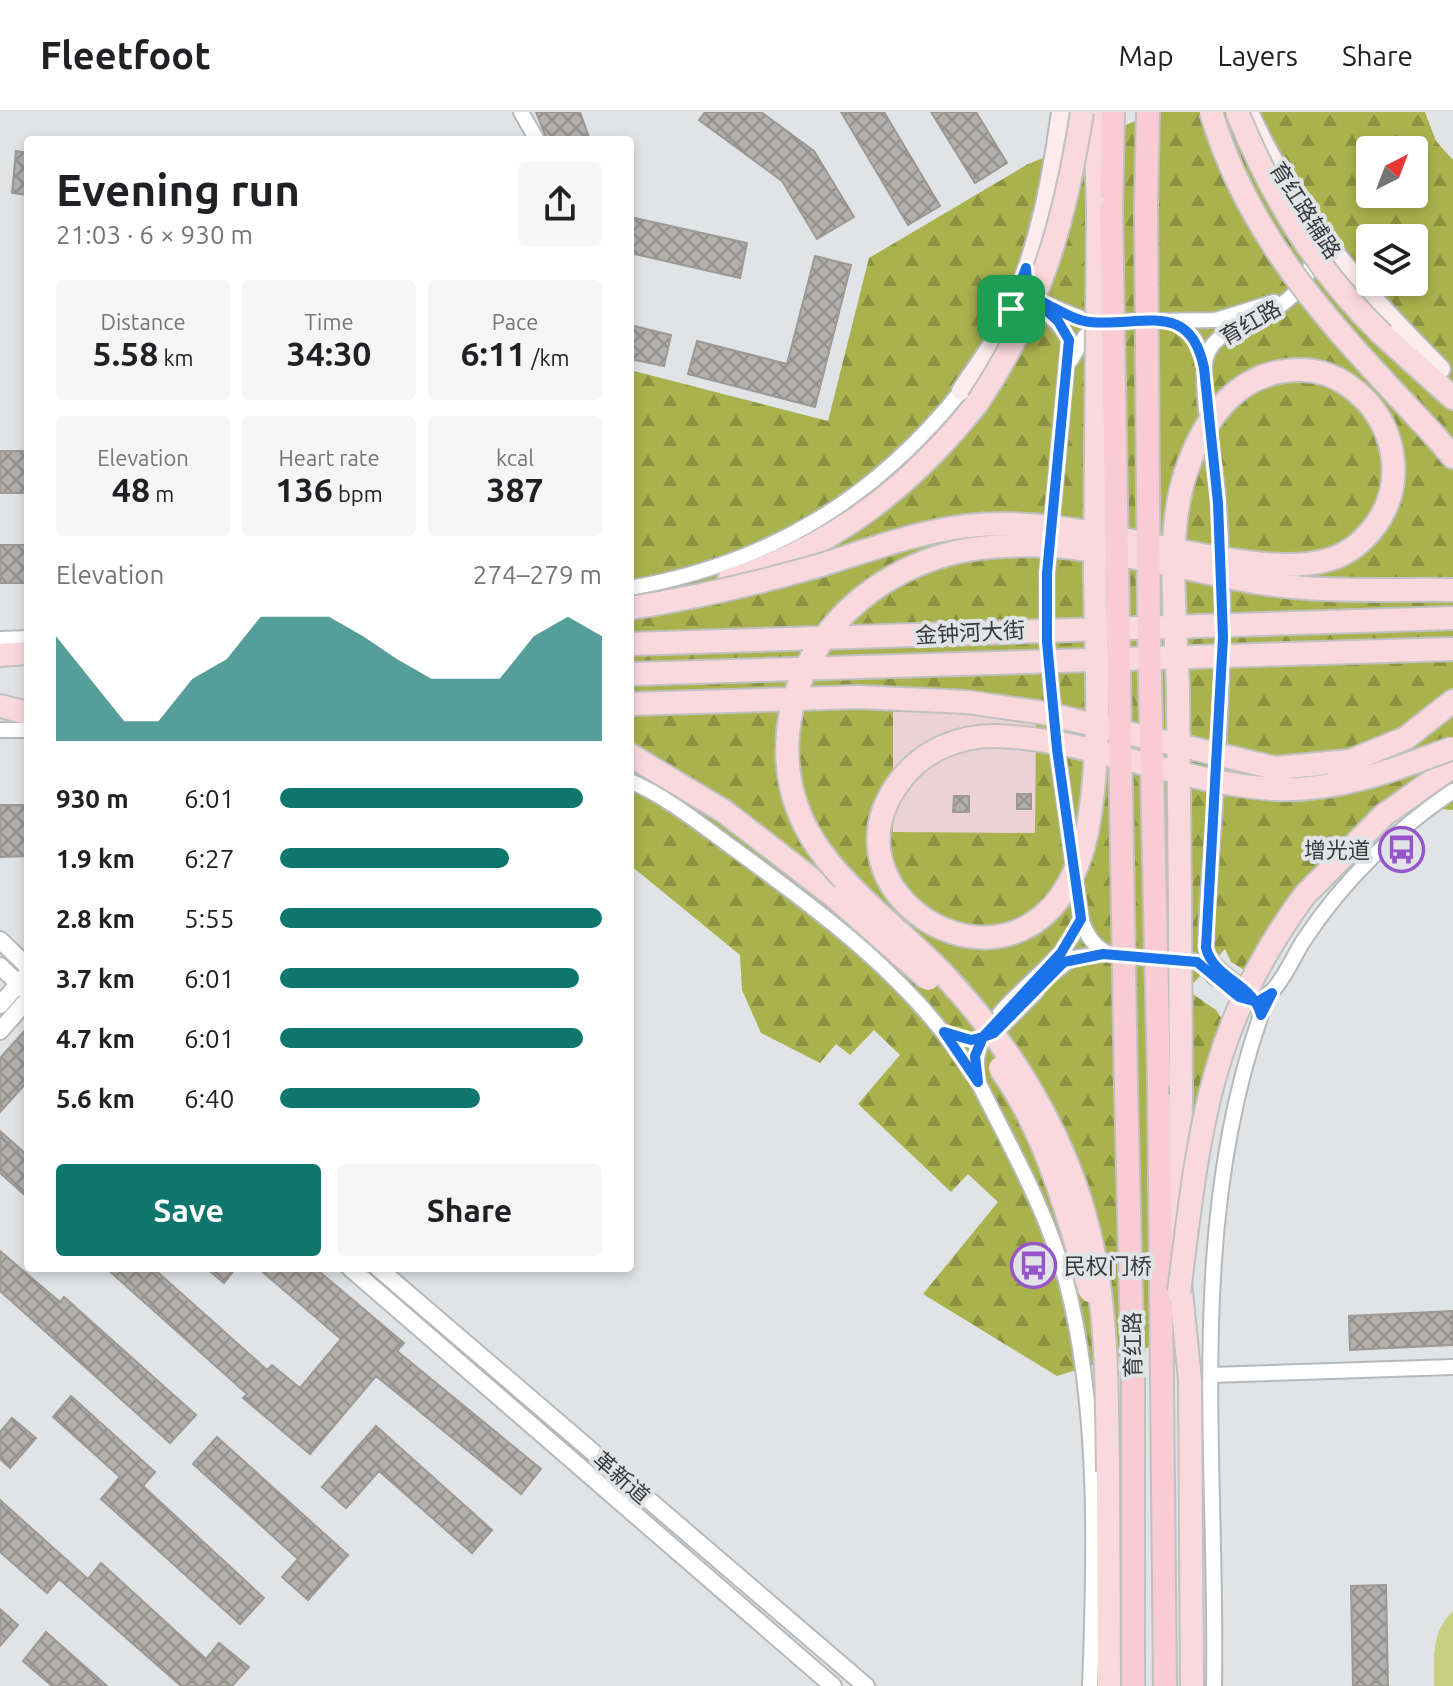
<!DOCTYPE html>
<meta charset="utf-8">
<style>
:root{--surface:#fff;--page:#f6f6f6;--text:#202124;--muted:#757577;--line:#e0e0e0;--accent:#0f766e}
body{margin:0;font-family:Ubuntu,"Noto Sans SC",sans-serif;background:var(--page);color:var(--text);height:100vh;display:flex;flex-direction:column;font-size:30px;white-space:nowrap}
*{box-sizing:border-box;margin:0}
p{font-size:26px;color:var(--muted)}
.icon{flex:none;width:44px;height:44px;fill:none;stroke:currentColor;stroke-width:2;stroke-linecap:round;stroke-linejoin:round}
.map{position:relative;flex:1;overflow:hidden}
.drawer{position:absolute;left:24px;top:24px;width:610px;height:1136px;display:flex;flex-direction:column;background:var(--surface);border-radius:8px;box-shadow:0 4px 12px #0003}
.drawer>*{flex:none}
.needle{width:52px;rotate:42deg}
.tools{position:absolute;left:1356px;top:24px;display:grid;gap:16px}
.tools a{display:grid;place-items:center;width:72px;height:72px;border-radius:8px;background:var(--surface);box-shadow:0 4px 12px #0003;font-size:40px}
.pin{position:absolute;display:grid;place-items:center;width:68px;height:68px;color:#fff;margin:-34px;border-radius:16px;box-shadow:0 4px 12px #0006}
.round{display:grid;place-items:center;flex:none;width:84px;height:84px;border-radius:8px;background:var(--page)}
.head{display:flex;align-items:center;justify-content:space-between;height:136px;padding:0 32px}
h1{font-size:44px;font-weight:700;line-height:60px}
.metrics{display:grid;grid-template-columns:repeat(3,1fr);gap:12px;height:136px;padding:8px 32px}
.metrics div{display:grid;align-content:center;border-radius:8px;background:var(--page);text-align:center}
.metrics b{font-size:34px;font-weight:700}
.metrics small{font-size:22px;font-weight:400}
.metrics p{font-size:22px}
.chart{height:224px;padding:16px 32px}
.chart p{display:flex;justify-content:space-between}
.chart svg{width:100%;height:144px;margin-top:8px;fill:var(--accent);opacity:.7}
.cta{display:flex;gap:16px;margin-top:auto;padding:16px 32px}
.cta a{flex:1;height:92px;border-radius:8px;background:var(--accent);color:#fff;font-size:32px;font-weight:700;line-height:92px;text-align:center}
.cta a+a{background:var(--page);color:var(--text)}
ul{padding:0 32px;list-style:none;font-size:26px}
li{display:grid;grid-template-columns:128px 96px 1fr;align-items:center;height:60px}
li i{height:20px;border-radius:10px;background:var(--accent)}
header{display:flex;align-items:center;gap:48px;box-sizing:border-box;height:112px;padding:0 40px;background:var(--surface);border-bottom:2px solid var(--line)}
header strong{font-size:38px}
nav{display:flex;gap:44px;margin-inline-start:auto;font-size:28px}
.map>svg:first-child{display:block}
.commercial{fill:#ecd2d7}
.forest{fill:url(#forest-firs);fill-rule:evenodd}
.pitch{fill:#c7cf80}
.building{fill:url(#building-cross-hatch);stroke:#9c9995;stroke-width:2}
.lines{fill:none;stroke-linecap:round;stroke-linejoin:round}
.minor-casing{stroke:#b5b9bc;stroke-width:18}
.tertiary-casing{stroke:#b5b9bc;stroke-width:20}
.secondary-casing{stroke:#b5b9bc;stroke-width:22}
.primary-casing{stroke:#bfc0c0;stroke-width:26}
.trunk-casing{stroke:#bfc0c0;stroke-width:26}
.minor{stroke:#fff;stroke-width:14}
.tertiary{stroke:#fff;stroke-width:16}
.secondary{stroke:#fcecee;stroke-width:18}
.primary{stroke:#fad9dd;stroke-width:22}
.trunk{stroke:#f8ccd2;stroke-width:22}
.primary-bridge-casing{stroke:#bfc0c0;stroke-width:26;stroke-linecap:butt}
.trunk-bridge-casing{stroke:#bfc0c0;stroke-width:26;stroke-linecap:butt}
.primary-bridge{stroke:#fad9dd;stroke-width:22}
.trunk-bridge{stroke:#f8ccd2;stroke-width:22}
.route-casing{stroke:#fff;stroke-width:16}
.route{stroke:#1a73e8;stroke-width:10}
.labels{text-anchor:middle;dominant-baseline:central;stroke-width:8;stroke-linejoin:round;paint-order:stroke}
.street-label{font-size:22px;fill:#38393b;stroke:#e0e4e7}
.poi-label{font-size:22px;fill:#38393b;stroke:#e0e4e7;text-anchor:end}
</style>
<header>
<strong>Fleetfoot</strong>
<nav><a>Map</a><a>Layers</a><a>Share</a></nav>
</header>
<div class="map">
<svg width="1453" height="1574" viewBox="0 0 1453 1574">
<defs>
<pattern id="forest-firs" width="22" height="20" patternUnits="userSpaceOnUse" patternTransform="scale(2)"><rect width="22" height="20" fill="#aab24d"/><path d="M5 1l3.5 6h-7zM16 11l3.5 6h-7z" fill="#8b9241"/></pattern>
<pattern id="building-cross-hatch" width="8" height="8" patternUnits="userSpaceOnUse" patternTransform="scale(2)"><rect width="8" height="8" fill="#b2afab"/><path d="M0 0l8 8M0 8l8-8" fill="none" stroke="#928f8c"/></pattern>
</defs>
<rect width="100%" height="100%" fill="#e0e4e7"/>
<path class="commercial" d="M893,600l143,1 -1,121 -142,-2z"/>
<path class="forest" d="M1158,0h267l11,29 17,19v650l-40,-3 -41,32 -126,132 -15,-9 -6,-13 -38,41 29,20 15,23 -20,67 -17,145 -3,89 -134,42 -134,-82 75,-92 -30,-28 -17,18 -93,-88 42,-49 -26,-25 -24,25 -14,-11 -16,19 -59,-30 -19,-43 -2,-35 -110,-90v-495l198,51 41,-163 159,-94zM1370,38h44v44h-44zM1370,126h44v44h-44zM893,600l143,1 -1,120 -142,-1z"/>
<path class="pitch" d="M1453,1499v75h-19c0,-29 -3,-54 19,-75z"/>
<path class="building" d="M536,0h44l10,28h-43z
M705,0h56l53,39 40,66 -37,22 -35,-58 -83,-61z
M841,0h43l56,94 -32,19z
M931,0h45l31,51 -32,20z
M16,39l12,2v42l-16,-2z
M630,105l117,26 -7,35 -110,-25z
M815,144l36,9 -36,142 -127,-33 9,-33 90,23z
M630,213l41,10 -7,31 -34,-7z
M0,339h28v42h-28z
M0,433h28v38h-28z
M1017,682h14v15h-14z
M954,684h15v16h-16z
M0,693h28v51l-28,1z
M28,915v54l-28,31v-54z
M0,1019l28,25v42l-28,-25z
M0,1139l60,51 4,-5 132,118 -26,28 -170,-152z
M106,1156h47l114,102 5,-5 28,23 41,-49 -83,-71h57l89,75 -7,8 144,118 -20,25 -145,-118 -66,78 -67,-56 4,-4z
M206,1156h30l-12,15z
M1453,1199v34l-103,5 -1,-34z
M71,1284l84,76 -12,14 121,112 -24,26 -139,-125 19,-22 -67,-60z
M12,1306l24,20 -26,30 -10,-9v-27z
M376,1314l116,104 -20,23 -93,-82 -33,37 -24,-21z
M217,1325l131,118 -40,45 -26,-23 16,-18 -105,-95z
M0,1388l88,79 13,-16 105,96 13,-16 30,24 -17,19h-51l-122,-107 -12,14 -47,-41z
M1386,1473l2,101h-35l-2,-100z
M0,1497l18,16 -18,21z
M46,1520l61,54h-55l-29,-25z"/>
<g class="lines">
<defs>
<path id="minor" d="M521,0l16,28
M1032,184c10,18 29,25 37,44l-22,233v69l10,107 24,170c20,61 69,27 115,43 8,3 14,11 19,16
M1046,192l45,18 125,-2 58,-18
M1173,210c20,9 26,21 30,42
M1071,248l14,-24 16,-12
M630,476c137,-24 244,-88 331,-197
M0,527l28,-1
M0,618h28
M630,669c37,16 70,43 103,67 87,63 183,134 240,227
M1081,807c-21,59 -119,94 -103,163 33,66 68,127 88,199 33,124 29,277 24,405
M1056,859l16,-13 31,-4
M1249,889c26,4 42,-42 55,-61 38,-58 91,-110 149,-149
M1003,913l33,-33
M1210,1263l243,-8
M1214,1574c4,-225 -29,-454 47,-671 -7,-32 -47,-36 -55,-67 0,-42 5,-85 8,-127 7,-111 14,-223 3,-334 -4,-30 -19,-107 -10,-132 15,-42 92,-26 108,-104"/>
<path id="tertiary" d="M0,828l28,27
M0,854l24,23
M0,893l28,-32
M0,919l28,-32
M350,1156l483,418
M378,1156l488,418"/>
<path id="secondary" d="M1249,0c47,105 112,177 192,257
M961,279c14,-22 31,-43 43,-67 33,-65 47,-140 57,-212"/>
<path id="primary" d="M1095,0l3,96
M1383,223l70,63
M1435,324l18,21
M729,468c104,-33 182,-93 249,-178
M0,543l28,-2
M0,594l28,7
M1406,626l47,-37
M630,643l95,57 111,86
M1304,784l80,-81 69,-49
M1179,1126l2,-143
M1179,1160l11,108 2,306
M1108,1360l1,214"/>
<path id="trunk" d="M1146,93l2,-93
M1111,97l2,-97
M1159,969l6,605
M1126,977l7,291v306"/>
</defs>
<use href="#minor" class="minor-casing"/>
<use href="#tertiary" class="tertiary-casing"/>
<use href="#secondary" class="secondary-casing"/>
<use href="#primary" class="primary-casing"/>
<use href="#trunk" class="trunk-casing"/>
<use href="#minor" class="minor"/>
<use href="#tertiary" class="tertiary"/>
<use href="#secondary" class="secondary"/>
<use href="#primary" class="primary"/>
<use href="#trunk" class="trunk"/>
<defs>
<path id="primary-bridge" d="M1211,0c40,135 131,224 224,324
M1237,0c36,87 78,157 146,223
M1098,96c-2,122 -3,244 -3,366 1,81 7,167 -6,247 -37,221 -289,82 -186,-44 22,-27 56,-41 91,-41 96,2 186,48 282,53 61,3 121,-20 177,-41
M978,290c62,-93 87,-180 104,-290
M630,496c65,-10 128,-25 191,-43 48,-15 96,-33 146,-39 83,-10 165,18 246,31 37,6 78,13 115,3 26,-7 47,-29 58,-53 12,-27 9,-60 -5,-86 -16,-28 -45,-50 -78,-51 -63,-2 -99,47 -117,102 -22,65 -9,154 -8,222 2,134 2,267 3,401
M630,532l823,-26
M630,562l823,-25
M630,592l229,-7 108,5 77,11 231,55 75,-7 56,-23
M836,786l92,81
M1000,956c47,65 68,148 90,223
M1179,1180c20,-158 28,-263 125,-396
M1108,1360c-2,-123 1,-224 -54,-338 -28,-59 -66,-112 -110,-159 -40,-42 -91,-78 -125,-126 -46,-65 -40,-148 5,-211 36,-50 96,-83 156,-90 93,-12 189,19 280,35 62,10 130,6 193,7"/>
<path id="trunk-bridge" d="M1146,93l3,432 10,444
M1111,97l15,880"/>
</defs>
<use href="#primary-bridge" class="primary-bridge-casing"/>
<use href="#trunk-bridge" class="trunk-bridge-casing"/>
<use href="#primary-bridge" class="primary-bridge"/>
<use href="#trunk-bridge" class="trunk-bridge"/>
</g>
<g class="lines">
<defs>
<path id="route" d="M1011,197l12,-9 11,-1 24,22 11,19 -22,233v69l10,107 24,170 -20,34 -78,84 -12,3 -27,-8 34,50 -3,-26 8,-19 11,-4 70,-71 39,-8 94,8 42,35 18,5 15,-9 -11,22c-8,-32 -47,-36 -55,-67l17,-311 -5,-134 -14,-135c-14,-69 -62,-41 -114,-46 -14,-1 -27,-10 -40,-16 -21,-11 -23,-13 -24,-38l-15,41"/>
</defs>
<use href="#route" class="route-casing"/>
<use href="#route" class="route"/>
</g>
<defs>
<symbol id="bus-ring" viewBox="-11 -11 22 22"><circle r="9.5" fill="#e0e4e7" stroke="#9655cb" stroke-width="1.5"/><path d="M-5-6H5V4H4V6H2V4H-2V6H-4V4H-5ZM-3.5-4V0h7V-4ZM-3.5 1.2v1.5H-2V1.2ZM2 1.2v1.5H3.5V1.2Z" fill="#9655cb"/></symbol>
</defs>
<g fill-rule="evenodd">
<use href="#bus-ring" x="1376" y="712" width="51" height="51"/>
<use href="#bus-ring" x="1008" y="1128" width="51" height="51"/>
</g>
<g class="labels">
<g class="street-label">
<text transform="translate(1306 98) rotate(57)">育红路辅路</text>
<text transform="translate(1250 210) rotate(-30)">育红路</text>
<text transform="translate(970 520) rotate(-3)">金钟河大街</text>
<text transform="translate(1132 1233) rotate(-91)">育红路</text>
<text transform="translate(622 1365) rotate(41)">革新道</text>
</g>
<g class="poi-label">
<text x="1370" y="737">增光道</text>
<text x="1064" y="1153" text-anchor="start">民权门桥</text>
</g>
</g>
</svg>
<div class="tools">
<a><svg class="needle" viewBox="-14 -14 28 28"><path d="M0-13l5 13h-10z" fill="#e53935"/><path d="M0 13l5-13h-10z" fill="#757577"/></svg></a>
<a><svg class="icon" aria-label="layers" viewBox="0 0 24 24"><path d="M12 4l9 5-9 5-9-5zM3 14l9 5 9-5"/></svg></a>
</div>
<div class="pin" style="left:1011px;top:197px;background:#1e9e55"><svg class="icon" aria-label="arrive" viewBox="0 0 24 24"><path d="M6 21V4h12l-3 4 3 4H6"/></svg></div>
<section class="drawer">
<div class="head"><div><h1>Evening run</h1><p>21:03 · 6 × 930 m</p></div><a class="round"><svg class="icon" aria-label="share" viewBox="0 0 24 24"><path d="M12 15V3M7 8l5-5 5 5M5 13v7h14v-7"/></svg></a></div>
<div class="metrics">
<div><p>Distance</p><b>5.58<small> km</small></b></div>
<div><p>Time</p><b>34:30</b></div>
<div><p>Pace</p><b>6:11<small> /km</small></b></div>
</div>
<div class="metrics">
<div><p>Elevation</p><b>48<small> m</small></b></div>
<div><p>Heart rate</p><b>136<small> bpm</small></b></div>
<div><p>kcal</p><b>387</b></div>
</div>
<div class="chart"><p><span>Elevation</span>274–279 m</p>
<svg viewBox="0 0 160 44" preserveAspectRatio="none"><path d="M0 44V12L10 25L20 38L30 38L40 25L50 19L60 6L70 6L80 6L90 12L100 19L110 25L120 25L130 25L140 12L150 6L160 12V44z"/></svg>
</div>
<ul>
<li><b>930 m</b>6:01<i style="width:94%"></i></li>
<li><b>1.9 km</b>6:27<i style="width:71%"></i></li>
<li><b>2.8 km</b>5:55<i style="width:100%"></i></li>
<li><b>3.7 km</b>6:01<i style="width:93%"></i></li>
<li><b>4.7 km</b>6:01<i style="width:94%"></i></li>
<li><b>5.6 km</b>6:40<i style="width:62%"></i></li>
</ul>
<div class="cta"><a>Save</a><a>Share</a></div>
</section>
</div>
